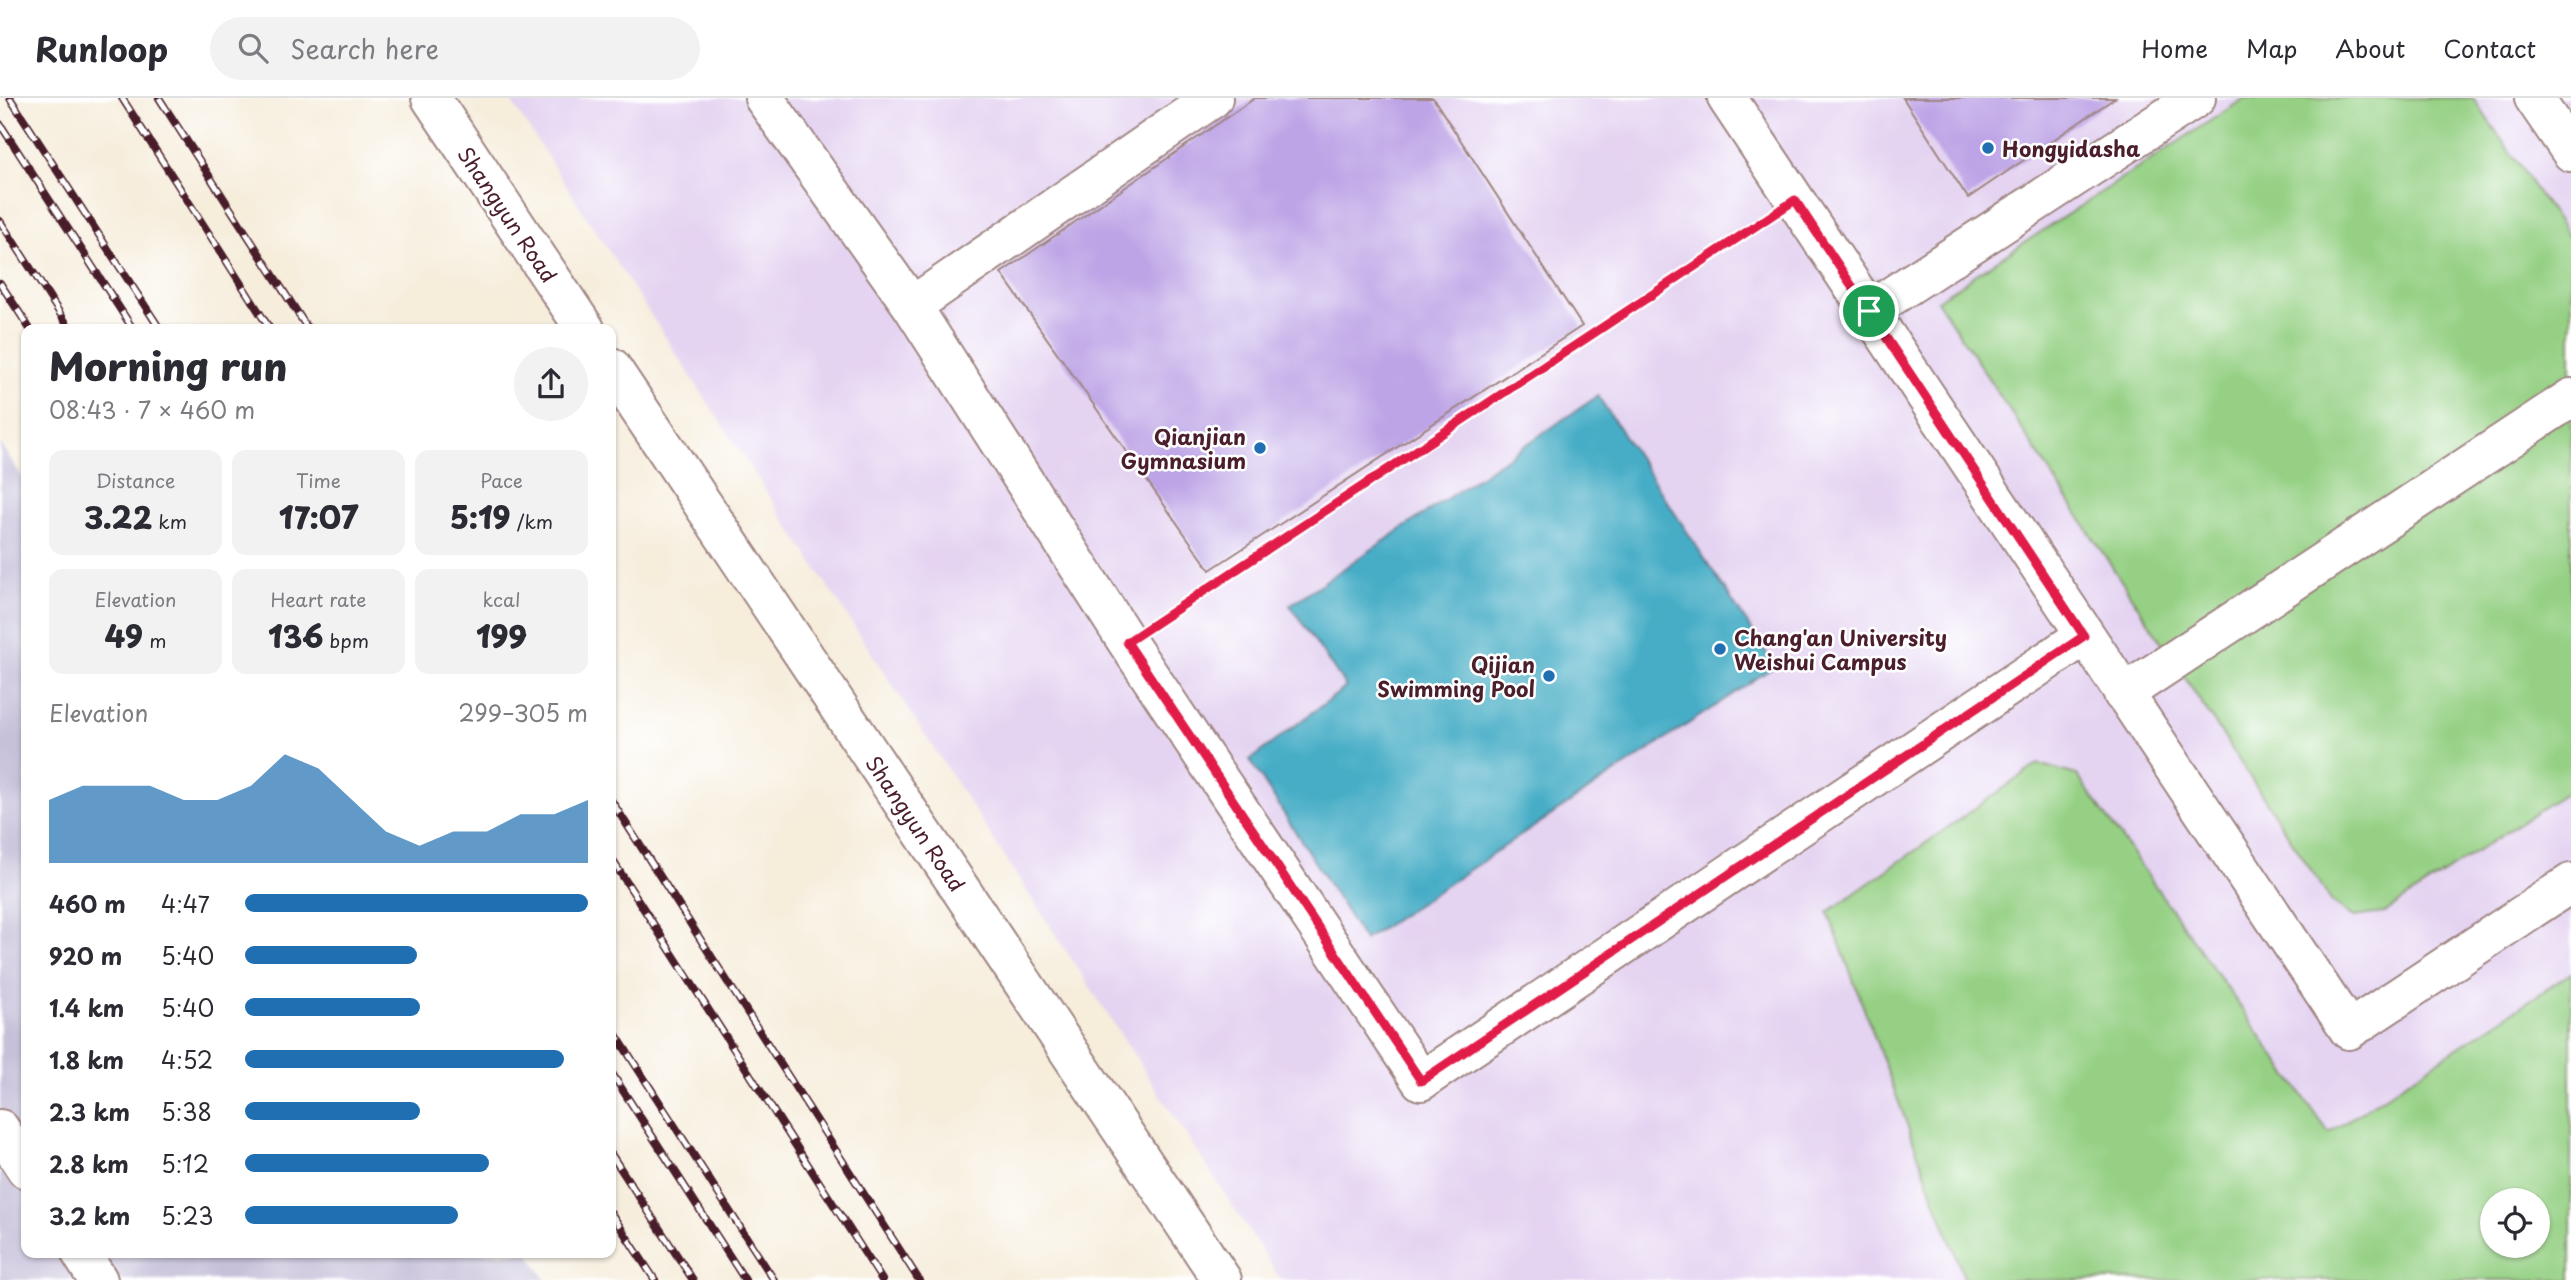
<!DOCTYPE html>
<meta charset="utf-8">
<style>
:root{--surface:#fff;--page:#f2f2f3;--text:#2b2b33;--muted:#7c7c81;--line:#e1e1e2;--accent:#1f6fb2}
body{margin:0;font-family:"Playpen Sans",sans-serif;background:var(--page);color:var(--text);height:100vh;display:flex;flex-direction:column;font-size:26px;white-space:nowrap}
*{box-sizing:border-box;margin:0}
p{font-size:23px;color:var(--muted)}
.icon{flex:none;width:38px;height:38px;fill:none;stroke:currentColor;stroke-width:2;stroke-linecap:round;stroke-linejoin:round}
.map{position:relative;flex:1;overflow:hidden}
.sheet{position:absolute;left:21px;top:226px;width:595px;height:934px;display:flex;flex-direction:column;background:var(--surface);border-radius:14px;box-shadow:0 2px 5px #0004}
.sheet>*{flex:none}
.buttons{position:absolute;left:2480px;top:1090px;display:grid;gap:14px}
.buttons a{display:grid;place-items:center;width:70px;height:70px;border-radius:50%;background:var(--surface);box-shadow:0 2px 5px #0004;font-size:35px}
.pin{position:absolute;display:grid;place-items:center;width:60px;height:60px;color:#fff;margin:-30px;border:4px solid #fff;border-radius:50%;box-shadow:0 2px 7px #0007}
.round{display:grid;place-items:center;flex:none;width:74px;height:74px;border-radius:37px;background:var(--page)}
.headline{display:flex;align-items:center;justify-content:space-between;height:119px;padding:0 28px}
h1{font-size:38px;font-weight:800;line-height:52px}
.figures{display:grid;grid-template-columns:repeat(3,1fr);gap:10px;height:119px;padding:7px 28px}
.figures div{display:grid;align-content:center;border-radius:14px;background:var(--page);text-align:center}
.figures b{font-size:30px;font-weight:800}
.figures small{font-size:19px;font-weight:400}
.figures p{font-size:19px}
.chart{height:196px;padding:14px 28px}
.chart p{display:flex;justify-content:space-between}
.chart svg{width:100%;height:126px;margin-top:7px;fill:var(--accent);opacity:.7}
ul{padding:0 28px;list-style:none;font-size:23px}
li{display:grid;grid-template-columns:112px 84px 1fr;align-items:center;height:52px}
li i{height:18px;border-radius:9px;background:var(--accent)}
header{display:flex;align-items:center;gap:42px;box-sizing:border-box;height:98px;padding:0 35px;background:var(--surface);border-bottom:2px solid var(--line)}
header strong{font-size:33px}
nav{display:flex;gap:38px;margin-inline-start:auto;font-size:24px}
.search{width:490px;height:63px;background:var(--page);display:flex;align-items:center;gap:18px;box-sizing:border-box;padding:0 24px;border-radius:38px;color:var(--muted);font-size:26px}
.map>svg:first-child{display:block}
.built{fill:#e4d3f1;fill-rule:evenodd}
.industrial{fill:#c6c0d9}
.green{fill:#95d084;stroke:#707858;stroke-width:2;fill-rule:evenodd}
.water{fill:#46adc6;stroke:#486678;stroke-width:2}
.building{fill:#bda4e6}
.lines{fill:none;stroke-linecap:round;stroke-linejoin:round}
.minor-casing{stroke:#a08683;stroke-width:42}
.path{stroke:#a08683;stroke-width:4.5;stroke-dasharray:5 5;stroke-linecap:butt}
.minor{stroke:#fff;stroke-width:38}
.rail-casing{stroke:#4a1f2b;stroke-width:8}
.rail{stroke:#fff;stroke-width:5;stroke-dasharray:16;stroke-linecap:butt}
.route-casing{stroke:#fff;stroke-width:14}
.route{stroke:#e11d48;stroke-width:9}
.poi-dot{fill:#1f6fb2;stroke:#fff;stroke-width:2.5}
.labels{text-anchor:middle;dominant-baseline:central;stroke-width:5;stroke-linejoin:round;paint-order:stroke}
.poi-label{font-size:21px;font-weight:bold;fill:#4a1f2b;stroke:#fff;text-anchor:start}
.street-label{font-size:21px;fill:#4a1f2b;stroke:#fff}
</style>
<header>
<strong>Runloop</strong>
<div class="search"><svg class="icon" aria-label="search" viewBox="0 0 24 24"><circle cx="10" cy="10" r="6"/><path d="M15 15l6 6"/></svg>Search here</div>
<nav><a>Home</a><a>Map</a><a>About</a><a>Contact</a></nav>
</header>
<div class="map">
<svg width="2571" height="1182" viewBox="0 0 2571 1182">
<rect width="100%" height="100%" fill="#fff"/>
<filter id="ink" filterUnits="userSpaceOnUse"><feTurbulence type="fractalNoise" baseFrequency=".0143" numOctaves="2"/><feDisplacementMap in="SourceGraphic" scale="14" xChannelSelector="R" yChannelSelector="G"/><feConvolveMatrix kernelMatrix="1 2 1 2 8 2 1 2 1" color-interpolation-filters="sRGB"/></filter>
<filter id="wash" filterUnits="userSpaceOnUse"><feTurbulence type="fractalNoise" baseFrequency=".00686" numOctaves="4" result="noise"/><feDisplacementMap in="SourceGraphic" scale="28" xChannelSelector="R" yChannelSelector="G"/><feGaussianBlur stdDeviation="1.57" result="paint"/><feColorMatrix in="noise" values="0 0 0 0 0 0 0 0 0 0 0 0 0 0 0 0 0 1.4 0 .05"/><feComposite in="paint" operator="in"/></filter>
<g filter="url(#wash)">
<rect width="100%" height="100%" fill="#f6eddb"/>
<path class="built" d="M509,0h2062v1182h-1290zM2492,1102h46v46h-46z"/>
<path class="industrial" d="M0,345l26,40v770h503l17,27h-546z"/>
<path class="green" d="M2245,0h228l98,143v548l-187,124 -31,4 -21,-15 -395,-602z
M2038,666l39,11 252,358 242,-160v307h-606l-137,-368zM2492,1102h46v46h-46z"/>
<path class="water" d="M1598,298l177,270 -411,274 -114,-180 96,-73 -56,-82z"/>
<g id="blocks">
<path class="building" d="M1255,0h178l149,228 -372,244 -209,-297z
M1903,0h212l-147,100z"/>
</g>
</g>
<g filter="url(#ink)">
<use href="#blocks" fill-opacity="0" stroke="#a08683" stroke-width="2"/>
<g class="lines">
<defs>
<path id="minor" d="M431,0l154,231
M764,0l148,208
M1213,0l-301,208 215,336 294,439 663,-445
M1727,0l622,932 222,-147
M2534,0l37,54
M1869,213l327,-213
M611,269l611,913
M2123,596l448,-296
M0,1031l26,40
M81,1155l17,27"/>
</defs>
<use href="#minor" class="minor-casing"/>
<path class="path" d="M1159,522l603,-398"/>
<use href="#minor" class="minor"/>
<defs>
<path id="rail" d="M10,0l150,231
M122,0l148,231
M159,0l149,231
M0,26l133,205
M0,123l70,108
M0,185l30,46
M611,702l308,480
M611,760l271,422
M611,929l163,253
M611,974l134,208
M611,1056l82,126
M611,1115l44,67"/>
</defs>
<use href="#rail" class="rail-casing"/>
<use href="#rail" class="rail"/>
</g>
</g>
<g class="lines" filter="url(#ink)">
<defs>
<path id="route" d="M1795,102l289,436 -663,445 -294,-439z"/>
</defs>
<use href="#route" class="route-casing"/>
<use href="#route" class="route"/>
</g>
<g class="poi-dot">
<circle cx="1988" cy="50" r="7"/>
<circle cx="1260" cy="350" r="7"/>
<circle cx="1720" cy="551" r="7"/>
<circle cx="1549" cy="578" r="7"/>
</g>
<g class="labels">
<g class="poi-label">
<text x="2002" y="50">Hongyidasha</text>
<text x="1246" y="338" text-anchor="end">Qianjian<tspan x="1246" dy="24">Gymnasium</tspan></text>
<text x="1734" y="539">Chang'an University<tspan x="1734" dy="24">Weishui Campus</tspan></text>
<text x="1535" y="566" text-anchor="end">Qijian<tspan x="1535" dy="24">Swimming Pool</tspan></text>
</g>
<g class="street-label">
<text transform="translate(508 116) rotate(56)">Shangyun Road</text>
<text transform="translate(916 725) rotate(56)">Shangyun Road</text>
</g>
</g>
</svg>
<div class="buttons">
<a><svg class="icon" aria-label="locate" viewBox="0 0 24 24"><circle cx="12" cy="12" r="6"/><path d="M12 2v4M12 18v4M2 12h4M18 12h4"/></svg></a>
</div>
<div class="pin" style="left:1869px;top:213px;background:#1e9e55"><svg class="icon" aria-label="arrive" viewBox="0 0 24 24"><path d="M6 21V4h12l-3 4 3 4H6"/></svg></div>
<section class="sheet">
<div class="headline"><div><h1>Morning run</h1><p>08:43 · 7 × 460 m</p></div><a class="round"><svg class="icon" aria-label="share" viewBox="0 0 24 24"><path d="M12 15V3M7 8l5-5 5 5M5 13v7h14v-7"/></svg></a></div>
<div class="figures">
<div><p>Distance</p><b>3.22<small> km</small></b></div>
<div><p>Time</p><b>17:07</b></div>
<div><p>Pace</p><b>5:19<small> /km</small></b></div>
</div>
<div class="figures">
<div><p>Elevation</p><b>49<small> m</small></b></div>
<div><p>Heart rate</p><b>136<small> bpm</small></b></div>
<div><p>kcal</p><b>199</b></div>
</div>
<div class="chart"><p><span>Elevation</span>299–305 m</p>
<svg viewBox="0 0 160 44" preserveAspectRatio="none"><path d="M0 44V22L10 17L20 17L30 17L40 22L50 22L60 17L70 6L80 11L90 22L100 33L110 38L120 33L130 33L140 27L150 27L160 22V44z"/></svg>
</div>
<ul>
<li><b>460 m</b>4:47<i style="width:100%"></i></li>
<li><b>920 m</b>5:40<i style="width:50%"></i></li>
<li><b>1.4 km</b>5:40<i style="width:51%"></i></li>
<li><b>1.8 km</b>4:52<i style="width:93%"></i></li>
<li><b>2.3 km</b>5:38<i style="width:51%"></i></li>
<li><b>2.8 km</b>5:12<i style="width:71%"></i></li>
<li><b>3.2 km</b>5:23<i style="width:62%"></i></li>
</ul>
</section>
</div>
